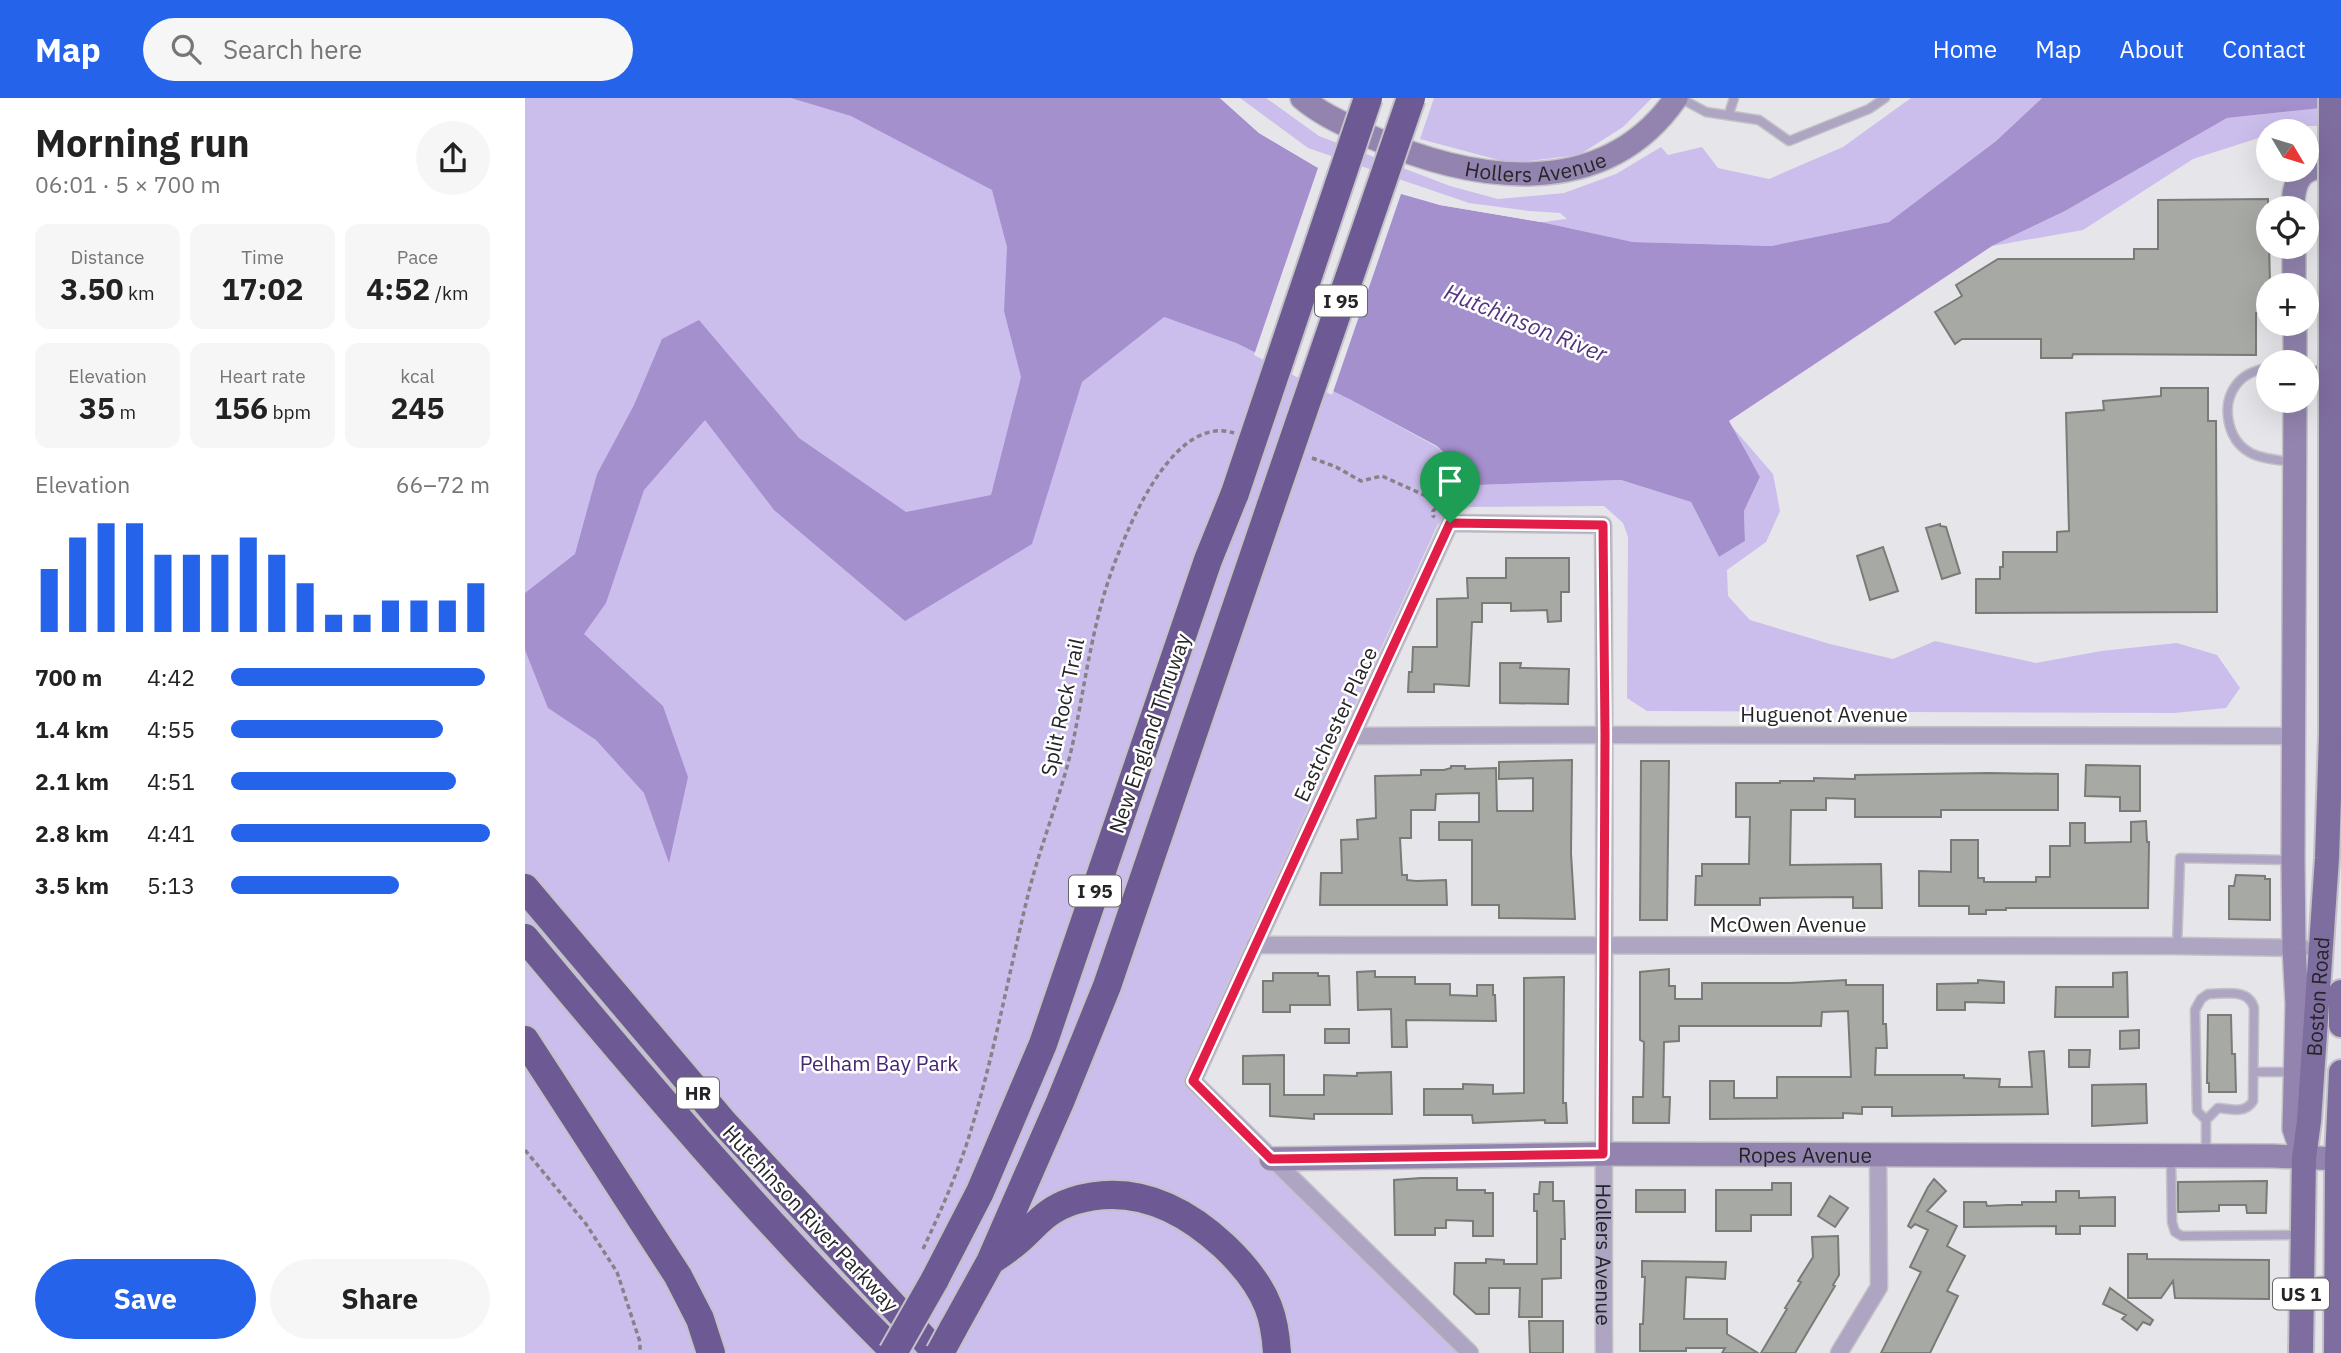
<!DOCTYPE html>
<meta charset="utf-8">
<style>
:root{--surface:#fff;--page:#f6f6f6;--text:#222;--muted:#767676;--accent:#2563eb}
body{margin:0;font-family:"IBM Plex Sans",sans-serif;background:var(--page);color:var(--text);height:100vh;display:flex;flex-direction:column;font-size:26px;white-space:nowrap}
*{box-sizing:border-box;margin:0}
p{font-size:23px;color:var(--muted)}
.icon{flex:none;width:38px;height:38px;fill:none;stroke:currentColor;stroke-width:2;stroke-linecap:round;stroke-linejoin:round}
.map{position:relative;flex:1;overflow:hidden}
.panel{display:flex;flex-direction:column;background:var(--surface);width:525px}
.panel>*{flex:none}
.needle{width:46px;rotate:128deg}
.fabs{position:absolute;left:1731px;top:21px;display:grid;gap:14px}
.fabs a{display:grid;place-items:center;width:63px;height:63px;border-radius:50%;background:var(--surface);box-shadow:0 7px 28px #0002;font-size:35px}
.pin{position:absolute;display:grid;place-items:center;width:60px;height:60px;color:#fff;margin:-72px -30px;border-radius:50% 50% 50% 0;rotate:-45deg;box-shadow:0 0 7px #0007}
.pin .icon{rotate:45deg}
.round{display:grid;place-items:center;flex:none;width:74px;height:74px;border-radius:37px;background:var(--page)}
.overview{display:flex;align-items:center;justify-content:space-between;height:119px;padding:0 35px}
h1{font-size:38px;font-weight:700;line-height:52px}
.figures{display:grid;grid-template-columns:repeat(3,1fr);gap:10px;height:119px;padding:7px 35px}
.figures div{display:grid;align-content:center;border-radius:14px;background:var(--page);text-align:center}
.figures b{font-size:30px;font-weight:700}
.figures small{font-size:19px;font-weight:400}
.figures p{font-size:19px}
.chart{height:196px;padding:14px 35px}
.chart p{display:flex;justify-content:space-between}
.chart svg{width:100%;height:126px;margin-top:7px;stroke:var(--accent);stroke-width:6}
.cta{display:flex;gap:14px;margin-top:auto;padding:14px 35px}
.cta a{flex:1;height:80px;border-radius:42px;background:var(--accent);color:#fff;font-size:28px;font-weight:700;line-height:80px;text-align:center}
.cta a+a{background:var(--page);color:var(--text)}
ul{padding:0 35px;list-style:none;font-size:23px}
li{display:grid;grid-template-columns:112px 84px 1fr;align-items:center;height:52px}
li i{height:18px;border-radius:9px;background:var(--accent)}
header{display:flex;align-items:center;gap:42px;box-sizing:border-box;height:98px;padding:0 35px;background:var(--accent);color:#fff}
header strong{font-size:33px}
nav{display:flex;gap:38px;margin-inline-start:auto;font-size:24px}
.search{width:490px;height:63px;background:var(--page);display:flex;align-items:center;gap:18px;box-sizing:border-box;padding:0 24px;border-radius:38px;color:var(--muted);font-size:26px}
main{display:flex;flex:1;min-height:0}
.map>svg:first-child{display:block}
.green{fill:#ccbeec}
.water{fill:#a590ce}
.pier{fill:#e6e5ea}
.building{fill:#a7a9a4;stroke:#7a7b76;stroke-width:2}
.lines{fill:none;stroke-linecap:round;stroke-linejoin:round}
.lane-casing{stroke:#c3c2c7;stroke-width:11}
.street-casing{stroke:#c3c2c7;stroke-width:19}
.secondary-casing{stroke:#c3c2c7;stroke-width:26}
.primary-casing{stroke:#c3c2c7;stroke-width:28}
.highway-casing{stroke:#c3c2c7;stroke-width:32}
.path{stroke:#848387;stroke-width:3.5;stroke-dasharray:5 3.5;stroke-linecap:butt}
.lane{stroke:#ada5c1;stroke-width:8}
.street{stroke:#ada5c1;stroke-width:16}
.secondary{stroke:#9284ae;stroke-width:23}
.primary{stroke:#7e6d9f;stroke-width:24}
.highway{stroke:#6d5993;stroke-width:28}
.primary-bridge-casing{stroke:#c3c2c7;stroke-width:28;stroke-linecap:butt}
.highway-bridge-casing{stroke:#c3c2c7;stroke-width:32;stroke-linecap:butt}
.primary-bridge{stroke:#7e6d9f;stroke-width:24}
.highway-bridge{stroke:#6d5993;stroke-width:28}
.route-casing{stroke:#fff;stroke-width:14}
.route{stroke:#e11d48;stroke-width:9}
.labels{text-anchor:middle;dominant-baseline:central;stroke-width:5;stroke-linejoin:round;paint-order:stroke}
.shield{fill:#fff;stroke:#666668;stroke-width:2}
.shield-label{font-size:19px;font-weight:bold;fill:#252527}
.street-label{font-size:21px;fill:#252527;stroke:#fff}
.park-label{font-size:21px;fill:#452670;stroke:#fff}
.water-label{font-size:23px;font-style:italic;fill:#52347f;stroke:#fff}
</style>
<header>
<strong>Map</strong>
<div class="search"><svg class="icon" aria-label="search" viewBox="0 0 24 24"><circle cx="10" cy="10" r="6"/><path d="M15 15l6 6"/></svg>Search here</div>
<nav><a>Home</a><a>Map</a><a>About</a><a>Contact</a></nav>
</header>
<main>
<section class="panel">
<div class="overview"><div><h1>Morning run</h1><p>06:01 · 5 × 700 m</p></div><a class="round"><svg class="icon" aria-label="share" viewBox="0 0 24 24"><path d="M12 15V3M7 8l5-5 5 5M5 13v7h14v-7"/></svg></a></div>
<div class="figures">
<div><p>Distance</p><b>3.50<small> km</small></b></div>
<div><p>Time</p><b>17:02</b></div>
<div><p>Pace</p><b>4:52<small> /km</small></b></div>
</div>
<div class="figures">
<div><p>Elevation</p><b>35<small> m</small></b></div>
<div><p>Heart rate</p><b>156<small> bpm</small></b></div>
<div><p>kcal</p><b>245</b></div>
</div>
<div class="chart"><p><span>Elevation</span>66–72 m</p>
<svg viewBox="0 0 160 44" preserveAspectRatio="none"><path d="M5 44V22M15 44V11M25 44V6M35 44V6M45 44V17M55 44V17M65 44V17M75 44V11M85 44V17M95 44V27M105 44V38M115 44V38M125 44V33M135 44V33M145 44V33M155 44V27"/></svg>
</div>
<ul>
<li><b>700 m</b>4:42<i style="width:98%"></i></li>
<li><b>1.4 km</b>4:55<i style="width:82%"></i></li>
<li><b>2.1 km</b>4:51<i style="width:87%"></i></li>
<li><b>2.8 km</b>4:41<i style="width:100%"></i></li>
<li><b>3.5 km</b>5:13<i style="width:65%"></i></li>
</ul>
<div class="cta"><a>Save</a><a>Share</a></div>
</section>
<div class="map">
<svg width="1816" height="1255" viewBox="0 0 1816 1255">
<rect width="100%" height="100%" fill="#e6e5ea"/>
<path class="green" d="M0,0h397l242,219 72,26 115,57 86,47 40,38 144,-5 70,22 28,55 26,-16 -1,-30 16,-34 -32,-55 45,52 7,37 -14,31 -39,28 1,26 22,24 80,24 63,15 42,-18 101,22 65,-12 76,-8 40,12 23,33 -14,20 -52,5 -527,-2 -20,-13 1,-161 -5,-14 -19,-17 -135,1 -31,17 -252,550 1,9 8,9 263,261h-933z
M715,0h26l53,38 131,50 48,13 66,-6 52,-19 45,-27 7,8 34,-8 16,21 51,11 74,-32 68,-49h131l-46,43 -107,81 -118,24 -138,-4 -92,-20 26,-3 -7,-6 -31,-2 -60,-8 -161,-55z
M909,0h218l-29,29 -44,28 -69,8 -90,-24z
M1816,8v20h-44l-16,5h-13v4l-75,24 -110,71 -91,16 73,-35 162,-93z"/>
<path class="water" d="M266,0h429l39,35 56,33 125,39 101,17 92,20 138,4 118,-24 107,-81 46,-43h299v8l-114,12 -162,93 -73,35 -263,175 31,56 -16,34 1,30 -26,16 -28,-55 -70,-22 -144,5 -40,-39 -86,-46 -115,-57 -72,-26 -82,65 -50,162 -127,77 -131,-111 -69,-90 -61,70 -38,113 -22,31 79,72 25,71 -19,86 -25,-70 -48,-53 -48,-32 -23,-58v-57l50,-39 22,-80 37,-69 28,-66 37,-19 100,118 107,74 85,-17 30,-118 -17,-66 3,-64 -15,-57 -141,-74z"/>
<path class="pier" d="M695,0h6l35,33 56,32 124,39 111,19 -11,1 -101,-17 -39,-11 -69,201 -78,-40 64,-187 -59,-35z"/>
<path class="building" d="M1743,101l2,86h-2v28h-12v42l-183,-1 -1,4h-31v-19h-79l-7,5 -20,-32 27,-16 -6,-11 42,-26h136v-10h24v-49z
M1636,290h47v33h8l1,191 -241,1v-34h24v-12h3v-15h54v-20l12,-1 -3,-118 38,-3 -1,-9 58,-5z
M1415,426v2l6,1 14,46 -18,6 -16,-51z
M1358,449l15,44 -28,9 -13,-44z
M981,460h63v34h-8v29l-13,1 -1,-12 -36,1v-8h-29v19h-10l-3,64 -35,-2v8h-26l1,-20h3l1,-25h24v-48l31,-1 -1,-20h39z
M975,565h21l-1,5 49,1 -1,35 -68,-1z
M1047,662l-1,93 4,66 -76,-1v-13h-27v-65h-33v-18h40v-29l-43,1 -1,16h-24v28h-11l2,37h5v5l9,1 30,-1 1,25h-127l1,-32h21l-1,-33 17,-1 -1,-19 19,-2 -1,-42 46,-1v-5h23l7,-2v-2h14v3l31,-1 1,43h36v-33l-34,1v-17z
M1116,663h28l-2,159h-27z
M1561,667l54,1v45h-20v-14l-35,-1z
M1464,675l69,1v36h-117v7h-86v-18l-29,-1v12h-35l-1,55 91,-1 1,44h-29v-11l-93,1v7h-65l1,-29h6v-12h47l1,-47h-14v-34h44v-2h34v-3l41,1v-4z
M1621,723l1,21h2l-1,66h-142v2h-20v4h-17v-8h-50v-35l32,1v-32h27v38h6v4h52v-5h14v-31h20v-23h15v20l46,-1v-20z
M1711,777l29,1v3h5v41l-41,-1v-33h5z
M1144,871v17h6v13h27v-16h88l56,-3v5h37v39h3l1,24h-11l-1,27h89v3l36,1 -1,8h33l-3,-35 15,-1 4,63 -156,2v-9h-30v7l-19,-1v5l-133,1v-38h24v17h43v-21h74l-3,-66 -26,1 -1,14h-142v15l-15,1 -1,55h7l-1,26h-36v-26h10l1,-55 -4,-2v-68z
M850,873v6h40v7h35v11l27,1v-11h16v10h2l1,26 -90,-1 1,27h-15l-1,-38 -33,1 -1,-38z
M1602,874l1,45h-73l1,-30h57v-14z
M748,875h45v3h11l1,29h-40v7h-27v-31h10z
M1039,879l-1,126h3l1,20h-22v-3l-72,3 -1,-8h-48v-26h39v-5l30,1v9l31,-1v-115z
M1453,882l26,2v21l-39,-1v8h-28v-26l41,-1z
M1683,917h23l1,39h3l1,38h-27v-9h-2z
M800,931h24v14h-24z
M1614,932v18l-19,1v-18z
M1544,952h21l-1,17h-20z
M759,957v40h40v-20l33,1v-3l34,-1 1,42h-78v5l-44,-3v-32h-27v-28z
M1621,986l1,39 -55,3v-41z
M896,1080h36v12h28v3h8v43h-20v-15l-27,-1v8h-11v7h-40l-1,-55z
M1409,1081l12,12 -19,20 30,15 -10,20 18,10 -18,35 11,5 -28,57h-49l40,-81 -11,-5 18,-37 -13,-6 -4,4 -3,-2 20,-39z
M1742,1083l-1,32h-19l-1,-8h-27v6l-41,1v-30z
M1015,1084h13v19h11l1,38h-4v39l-19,1v38h-23l1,-29h-31v26h-13l-22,-20 1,-31h31v-4l18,1v4h33v-53h-3v-17h5z
M1247,1085h19v32h-40v16h-35v-41h56z
M1111,1092h49v22h-49z
M1531,1093h23v7l36,-1v29h-35v8h-24v-8l-92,1v-25h22l1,4 21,-1h14v-3h34z
M1305,1098l18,12 -13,19 -17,-11z
M1313,1138l1,39 -6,10 2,1 -40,67h-34l26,-44 -2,-1 16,-26 -3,-1 15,-24 -1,-20z
M1603,1156h19v5l122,1v39l-94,-1 -2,-17 -12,17h-33z
M1117,1163l84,1 -1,17 -39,-2 -2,42h43v15l31,19h-36l3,-5h-39v3h-46v-27h3l2,-47h-3z
M1585,1190l43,32 -3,5 -7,-3 -6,8 -15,-11 4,-4 -23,-11z
M1004,1223h34v32h-33z"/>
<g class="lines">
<defs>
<path id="lane" d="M1155,0l26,14 53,8 30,21 80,-32 16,-11
M1204,16l5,-16
M1743,269c-13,4 -24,7 -32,18 -15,20 -9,54 13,67 11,7 30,8 43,10
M1652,848l3,-88 112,2
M1683,896c17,0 41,-6 46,14l-1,93c-8,13 -22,8 -35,7l-12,12 -9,-9 -2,-101 6,-11z
M1729,974h38
M1681,1057v-35
M1646,1059l1,65 3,10 7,4 117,-1"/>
<g id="street">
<path d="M828,638l252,-1 689,1"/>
<path d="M730,847l922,1 126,2"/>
<path id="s1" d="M945,1255l-277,-272 257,-558 153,2c3,276 0,552 1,828"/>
<path d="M1314,1255l40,-66 -1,-132"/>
</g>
<g id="secondary">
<path id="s2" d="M777,0c21,18 45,27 69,39 101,45 232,66 305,-39"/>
<path d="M1768,110c0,-38 15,-41 48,-44"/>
<path d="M1769,149v38"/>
<path d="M1770,226v38"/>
<path d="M1782,280h34"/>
<path d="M1770,303l-2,459 1,88 3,56 -3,125 10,29"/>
<path id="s3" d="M746,1061l332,-5 670,2 64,3"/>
<path d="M1776,1194l40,-7"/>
</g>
<g id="primary">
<path d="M1816,894v33"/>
<path id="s4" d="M1776,1255l3,-195 5,-37 18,-263 4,-123"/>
<path d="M1811,1255l1,-194 4,-87"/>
</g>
<path id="highway" d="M0,790l199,235 213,230
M0,840c119,142 239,284 371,415
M0,942l153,236 22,43 11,34
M467,1162c9,-6 18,-12 26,-19 20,-18 28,-31 55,-40 58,-18 109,6 151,45 18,17 35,37 44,60 6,15 8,31 9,47
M409,1183l46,-89 63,-148 165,-484 27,-67
M428,1231l37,-67 70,-160 47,-116 164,-481"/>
</defs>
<use href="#lane" class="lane-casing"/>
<use href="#street" class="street-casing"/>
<use href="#secondary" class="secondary-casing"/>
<use href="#primary" class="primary-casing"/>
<use href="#highway" class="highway-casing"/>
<path class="path" d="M787,360l24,9 25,14 21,-5 42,19 15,10 -6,6v5l2,1
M0,1052l61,74 31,48 23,70v11
M398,1151c16,-34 31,-68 43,-103 26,-81 41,-164 61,-247 12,-51 33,-100 45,-152 14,-66 21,-133 47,-195 16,-41 59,-137 115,-119"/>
<use href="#lane" class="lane"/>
<use href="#street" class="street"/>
<use href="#secondary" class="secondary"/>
<use href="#primary" class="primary"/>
<use href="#highway" class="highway"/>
<defs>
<path id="primary-bridge" d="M1806,637v-637"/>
<path id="highway-bridge" d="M710,395l133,-395
M746,407l140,-407
M368,1255l41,-72
M415,1255l13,-24"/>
</defs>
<use href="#primary-bridge" class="primary-bridge-casing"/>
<use href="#highway-bridge" class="highway-bridge-casing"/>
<use href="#primary-bridge" class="primary-bridge"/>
<use href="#highway-bridge" class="highway-bridge"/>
</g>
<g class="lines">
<defs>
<path id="route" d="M925,425l153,2 2,210 -2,419 -332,5 -78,-78z"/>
</defs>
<use href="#route" class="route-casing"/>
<use href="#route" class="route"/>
</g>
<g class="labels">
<g class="shield">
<rect x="790" y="187.5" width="52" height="31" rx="5"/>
<rect x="544" y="777.5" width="52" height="31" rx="5"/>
<rect x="152" y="979.5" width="42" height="31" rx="5"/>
<rect x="1748" y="1180.5" width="56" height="31" rx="5"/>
</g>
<g class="shield-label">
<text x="816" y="203">I 95</text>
<text x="570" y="793">I 95</text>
<text x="173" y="995">HR</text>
<text x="1776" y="1196">US 1</text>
</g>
<g class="street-label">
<text stroke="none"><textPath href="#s2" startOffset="250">Hollers Avenue</textPath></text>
<text transform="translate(537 609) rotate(-78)">Split Rock Trail</text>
<text x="1299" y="616">Huguenot Avenue</text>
<text transform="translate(810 626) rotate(-65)">Eastchester Place</text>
<text transform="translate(624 635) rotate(-71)">New England Thruway</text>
<text x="1263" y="826">McOwen Avenue</text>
<text stroke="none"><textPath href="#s4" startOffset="357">Boston Road</textPath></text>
<text stroke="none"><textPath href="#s3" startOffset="534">Ropes Avenue</textPath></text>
<text transform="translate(286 1120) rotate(47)">Hutchinson River Parkway</text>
<text stroke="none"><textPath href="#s1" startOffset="1885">Hollers Avenue</textPath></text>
</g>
<g class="park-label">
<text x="354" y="965">Pelham Bay Park</text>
</g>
<g class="water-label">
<text transform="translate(1001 224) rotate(22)">Hutchinson River</text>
</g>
</g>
</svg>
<div class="fabs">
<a><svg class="needle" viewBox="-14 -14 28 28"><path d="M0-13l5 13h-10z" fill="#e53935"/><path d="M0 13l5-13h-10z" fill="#767676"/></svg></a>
<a><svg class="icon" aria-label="locate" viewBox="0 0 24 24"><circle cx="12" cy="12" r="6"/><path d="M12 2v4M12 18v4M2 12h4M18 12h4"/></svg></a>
<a>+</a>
<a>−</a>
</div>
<div class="pin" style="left:925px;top:425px;background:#1e9e55"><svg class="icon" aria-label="arrive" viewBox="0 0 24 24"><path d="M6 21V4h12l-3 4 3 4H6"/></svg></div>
</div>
</main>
